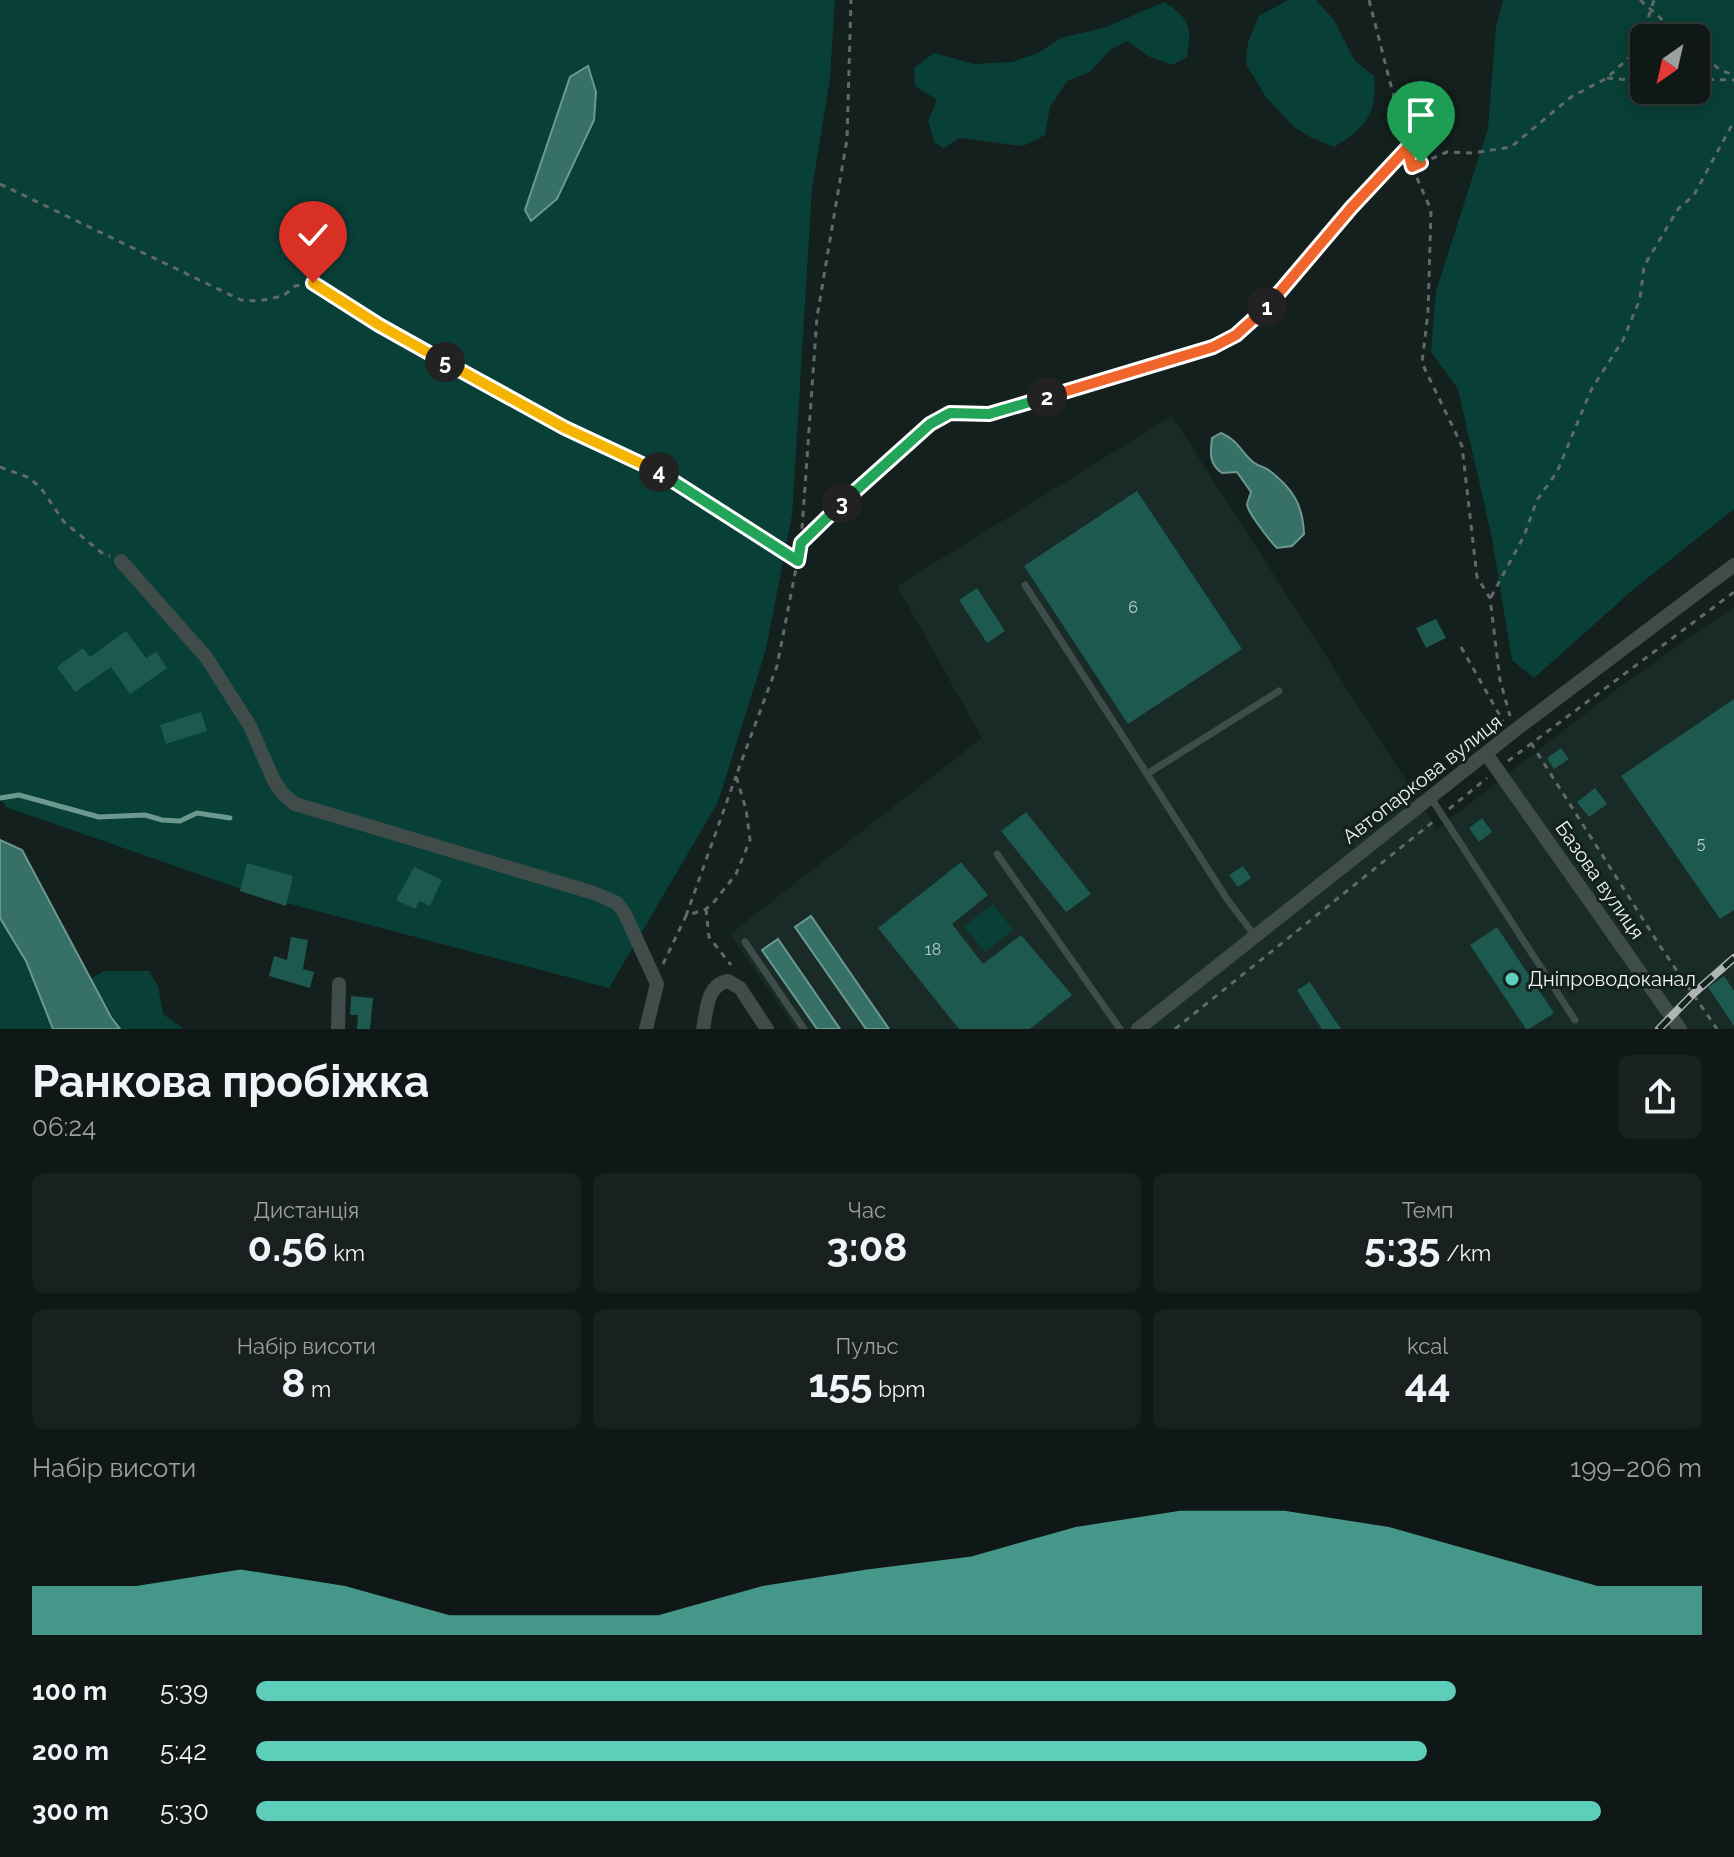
<!DOCTYPE html>
<html lang="uk">
<meta charset="utf-8">
<style>
:root{--surface:#0f1816;--page:#18211f;--text:#f1f3f6;--muted:#9ba0a1;--line:#2f3735;--accent:#5cceba}
body{margin:0;font-family:Raleway,sans-serif;background:var(--page);color:var(--text);height:100vh;display:flex;flex-direction:column;font-size:30px;white-space:nowrap}
*{box-sizing:border-box;margin:0}
p{font-size:26px;color:var(--muted)}
.icon{flex:none;width:44px;height:44px;fill:none;stroke:currentColor;stroke-width:2;stroke-linecap:round;stroke-linejoin:round}
.map{position:relative;height:1029px;overflow:hidden}
.sheet{display:flex;flex-direction:column;background:var(--surface);flex:1}
.sheet>*{flex:none}
.needle{width:52px;rotate:214deg}
.tools{position:absolute;left:1630px;top:24px;display:grid;gap:16px}
.tools a{display:grid;place-items:center;width:80px;height:80px;border-radius:12px;background:var(--surface);box-shadow:0 4px 20px #0003,0 0 0 2px var(--line);font-size:40px}
.pin{position:absolute;display:grid;place-items:center;width:68px;height:68px;color:#fff;margin:-82px -34px;border-radius:50% 50% 50% 0;rotate:-45deg;box-shadow:0 0 8px #0007}
.pin .icon{rotate:45deg}
.km{position:absolute;width:40px;height:40px;margin:-20px;border-radius:50%;background:#222;color:#fff;font-size:22px;line-height:40px;text-align:center}
.round{display:grid;place-items:center;flex:none;width:84px;height:84px;border-radius:12px;background:var(--page)}
.headline{display:flex;align-items:center;justify-content:space-between;height:136px;padding:0 32px}
h1{font-size:44px;font-weight:700;line-height:60px}
.metrics{display:grid;grid-template-columns:repeat(3,1fr);gap:12px;height:136px;padding:8px 32px}
.metrics div{display:grid;align-content:center;border-radius:12px;background:var(--page);text-align:center}
.metrics b{font-size:40px;font-weight:700}
.metrics small{font-size:22px;font-weight:400}
.metrics p{font-size:22px}
.chart{height:224px;padding:16px 32px}
.chart p{display:flex;justify-content:space-between}
.chart svg{width:100%;height:144px;margin-top:8px;fill:var(--accent);opacity:.7}
ul{padding:0 32px;list-style:none;font-size:26px}
li{display:grid;grid-template-columns:128px 96px 1fr;align-items:center;height:60px}
li i{height:20px;border-radius:10px;background:var(--accent)}
.map>svg:first-child{display:block}
.built{fill:#182b27}
.green{fill:#083f37;fill-rule:evenodd}
.water{fill:#367066;stroke:#6d9890;stroke-width:2}
.lines{fill:none;stroke-linecap:round;stroke-linejoin:round}
.stream{stroke:#6d9890;stroke-width:5}
.building{fill:#1d594f}
.path{stroke:#5f6a67;stroke-width:3;stroke-dasharray:6 6;stroke-linecap:butt}
.lane{stroke:#3f4c49;stroke-width:7}
.street{stroke:#3f4c49;stroke-width:14}
.rail-casing{stroke:#acb5b3;stroke-width:8}
.rail{stroke:#14201d;stroke-width:5;stroke-dasharray:15;stroke-linecap:butt}
.split-1-casing{stroke:#fff;stroke-width:16}
.split-2-casing{stroke:#fff;stroke-width:16}
.split-3-casing{stroke:#fff;stroke-width:16}
.split-4-casing{stroke:#fff;stroke-width:16}
.split-5-casing{stroke:#fff;stroke-width:16}
.split-6-casing{stroke:#fff;stroke-width:16}
.split-1{stroke:#f0652b;stroke-width:10}
.split-2{stroke:#f0652b;stroke-width:10}
.split-3{stroke:#22a559;stroke-width:10}
.split-4{stroke:#22a559;stroke-width:10}
.split-5{stroke:#f5b400;stroke-width:10}
.split-6{stroke:#f5b400;stroke-width:10}
.poi-dot{fill:#5cceba;stroke:#14201d;stroke-width:3}
.labels{text-anchor:middle;dominant-baseline:central;stroke-width:6;stroke-linejoin:round;paint-order:stroke}
.number-label{font-size:16px;fill:#b8cdc9}
.street-label{font-size:20px;fill:#ecf4f2;stroke:#14201d}
.poi-label{font-size:20px;fill:#ecf4f2;stroke:#14201d;text-anchor:start}
</style>
<div class="map">
<svg width="1734" height="1029" viewBox="0 0 1734 1029">
<rect width="100%" height="100%" fill="#14201d"/>
<path class="built" d="M1172,416l265,413 189,-147 108,-75v422h-938l-66,-95 252,-196 -85,-152z"/>
<path class="green" d="M0,0h835l-5,78 -18,111 -20,326 -26,134 -48,153 -109,186 -345,-91 -258,-90 -6,-11zM570,78l24,42 -37,79 -32,11z
M1288,0h28l18,20 21,41 19,15c4,38 -9,52 -40,71l-24,-10 -17,-11 -27,-29 -20,-33 2,-22 11,-26z
M1503,0h231v509l-99,79 -101,90 -22,-18 -20,-122 -34,-149 -27,-37 5,-61 52,-162 8,-102zM1644,38h52v52h-52z
M1164,2c26,16 28,25 23,55l-15,8 -24,-9 -21,-15 -17,9 -20,22 -23,9 -17,26 -5,28 -22,11 -64,-8 -15,10 -9,-5 -7,-22 9,-21 -22,-14 -1,-18 20,-15 40,11 38,-2 26,-9 23,-15 45,-11z
M993,904l20,26 -28,22 -21,-26z
M0,918l26,43 27,68h-53z
M104,971h45l9,15 5,28 21,15h-64l-29,-50z"/>
<path class="water" d="M588,66l8,26 -2,28 -37,79 -26,22 -6,-11 45,-133z
M1221,433c18,8 19,18 32,29 5,4 12,5 17,9 23,18 33,34 34,63l-12,12 -15,2c-6,-6 -30,-36 -30,-44 0,-1 4,-11 4,-12l-14,-20 -15,1c-13,-9 -12,-20 -10,-35z
M0,840l22,10 89,167 9,12h-67l-27,-68 -26,-43z
M811,916l78,113h-23l-71,-102z
M778,939l62,90h-23l-55,-79z"/>
<g class="lines">
<path class="stream" d="M0,798l19,-3 80,22 46,-2 17,5 18,1 17,-8 33,5"/>
</g>
<path class="building" d="M1137,491l105,158 -114,75 -104,-158z
M977,588l28,43 -18,12 -28,-43z
M1436,619l10,19 -20,10 -10,-20z
M126,631l20,27 10,-6 11,16 -37,26 -19,-27 -36,25 -18,-25 26,-19 7,9z
M1734,699v211l-14,9 -99,-143z
M201,712l6,19 -41,13 -6,-19z
M1561,748l8,11 -15,10 -7,-11z
M1595,788l12,16 -18,13 -12,-15z
M1026,812l65,82 -25,18 -65,-81z
M1482,818l10,14 -13,10 -10,-14z
M961,862l27,33 -36,29 31,40 38,-29 51,60 -42,34h-71l-81,-101z
M247,863l46,13 -7,30 -46,-15z
M1243,866l8,12 -13,9 -9,-12z
M414,867l28,13 -12,26 -11,-5 -4,8 -19,-9z
M1497,927l57,86 -25,16h-3l-56,-84z
M291,937l17,3 -5,29 11,3 -4,16 -41,-12 5,-20 13,4z
M1724,976l10,15v35l-26,-39z
M1310,982l22,34 9,13h-19l-6,-9 -19,-30z
M351,996l22,2 -3,31h-13l1,-14h-8z"/>
<g class="lines">
<path class="path" d="M1369,0l38,148
M1640,0l43,38
M1696,49l24,21 14,5
M1607,78l37,3
M1696,79l38,1
M1412,167l19,43 -3,102 -6,51 40,83 15,131 13,21 10,82 10,36
M0,184l241,116 18,1 24,-5 12,-10 18,-3 66,42 186,103 106,49 127,84
M0,467l30,11 13,13 21,31 38,31 8,3
M801,543c26,-25 122,-124 150,-130 12,-2 26,0 38,1l224,-67 23,-12 25,-20 31,-40 115,-127 5,19 35,-15 26,1 38,-6 60,-50 36,-19 31,-29 16,-49
M1491,597l33,-61 13,-36 20,-28 34,-82 32,-50 17,-41 4,-33 34,-57 16,-14 40,-74
M1461,647l42,74
M1531,743l129,203 57,83
M1508,761l226,-169
M1449,809l38,-31
M706,909l3,28 22,28
M686,916l50,-140
M663,964l23,-48 20,-7 8,-7 22,-28 14,-34 -4,-31 -10,-33 41,-110 24,-123 16,-226 30,-178 4,-139
M1175,1029l259,-208"/>
<path class="lane" d="M1025,585l122,189
M1431,798l144,222
M997,854l123,175
M1255,936l-28,-37 -80,-125 132,-83
M745,942l59,87"/>
<path class="street" d="M121,561l85,96 44,69 24,55 9,13 12,10 299,89 23,10 8,11 32,70 -11,45
M1487,755l193,274
M338,1029l1,-45
M703,1029c4,-18 3,-44 25,-48l12,7 27,41
M1138,1029l376,-298 220,-166"/>
<defs>
<path id="rail" d="M1659,1029l34,-35 41,-36"/>
</defs>
<use href="#rail" class="rail-casing"/>
<use href="#rail" class="rail"/>
</g>
<g class="lines">
<defs>
<path id="split-1" d="M1267,307l84,-99 56,-60 5,19 9,-4"/>
<path id="split-2" d="M1047,397l166,-50 23,-12 31,-28"/>
<path id="split-3" d="M842,503l88,-79 20,-11 39,1 58,-17"/>
<path id="split-4" d="M659,472l139,89 3,-18 41,-40"/>
<path id="split-5" d="M445,362l120,66 94,44"/>
<path id="split-6" d="M313,283l66,42 66,37"/>
</defs>
<use href="#split-1" class="split-1-casing"/>
<use href="#split-2" class="split-2-casing"/>
<use href="#split-3" class="split-3-casing"/>
<use href="#split-4" class="split-4-casing"/>
<use href="#split-5" class="split-5-casing"/>
<use href="#split-6" class="split-6-casing"/>
<use href="#split-1" class="split-1"/>
<use href="#split-2" class="split-2"/>
<use href="#split-3" class="split-3"/>
<use href="#split-4" class="split-4"/>
<use href="#split-5" class="split-5"/>
<use href="#split-6" class="split-6"/>
</g>
<circle class="poi-dot" cx="1512" cy="979" r="8"/>
<g class="labels">
<g class="number-label">
<text x="1133" y="607">6</text>
<text x="1701" y="843">5</text>
<text x="933" y="949">18</text>
</g>
<g class="street-label">
<text transform="translate(1422 779) rotate(-38)">Автопаркова вулиця</text>
<text transform="translate(1600 880) rotate(55)">Базова вулиця</text>
</g>
<g class="poi-label">
<text x="1528" y="979">Дніпроводоканал</text>
</g>
</g>
</svg>
<div class="tools">
<a><svg class="needle" viewBox="-14 -14 28 28"><path d="M0-13l5 13h-10z" fill="#e53935"/><path d="M0 13l5-13h-10z" fill="#9ba0a1"/></svg></a>
</div>
<div class="pin" style="left:1421px;top:163px;background:#1e9e55"><svg class="icon" aria-label="arrive" viewBox="0 0 24 24"><path d="M6 21V4h12l-3 4 3 4H6"/></svg></div>
<div class="pin" style="left:313px;top:283px;background:#d93025"><svg class="icon" aria-label="check" viewBox="0 0 24 24"><path d="M5 12l5 5 9-10"/></svg></div>
<b class="km" style="left:1267px;top:307px">1</b>
<b class="km" style="left:1047px;top:397px">2</b>
<b class="km" style="left:842px;top:503px">3</b>
<b class="km" style="left:659px;top:472px">4</b>
<b class="km" style="left:445px;top:362px">5</b>
</div>
<section class="sheet">
<div class="headline"><div><h1>Ранкова пробіжка</h1><p>06:24</p></div><a class="round"><svg class="icon" aria-label="share" viewBox="0 0 24 24"><path d="M12 15V3M7 8l5-5 5 5M5 13v7h14v-7"/></svg></a></div>
<div class="metrics">
<div><p>Дистанція</p><b>0.56<small> km</small></b></div>
<div><p>Час</p><b>3:08</b></div>
<div><p>Темп</p><b>5:35<small> /km</small></b></div>
</div>
<div class="metrics">
<div><p>Набір висоти</p><b>8<small> m</small></b></div>
<div><p>Пульс</p><b>155<small> bpm</small></b></div>
<div><p>kcal</p><b>44</b></div>
</div>
<div class="chart"><p><span>Набір висоти</span>199–206 m</p>
<svg viewBox="0 0 160 44" preserveAspectRatio="none"><path d="M0 44V29L10 29L20 24L30 29L40 38L50 38L60 38L70 29L80 24L90 20L100 11L110 6L120 6L130 11L140 20L150 29L160 29V44z"/></svg>
</div>
<ul>
<li><b>100 m</b>5:39<i style="width:83%"></i></li>
<li><b>200 m</b>5:42<i style="width:81%"></i></li>
<li><b>300 m</b>5:30<i style="width:93%"></i></li>
</ul>
</section>
